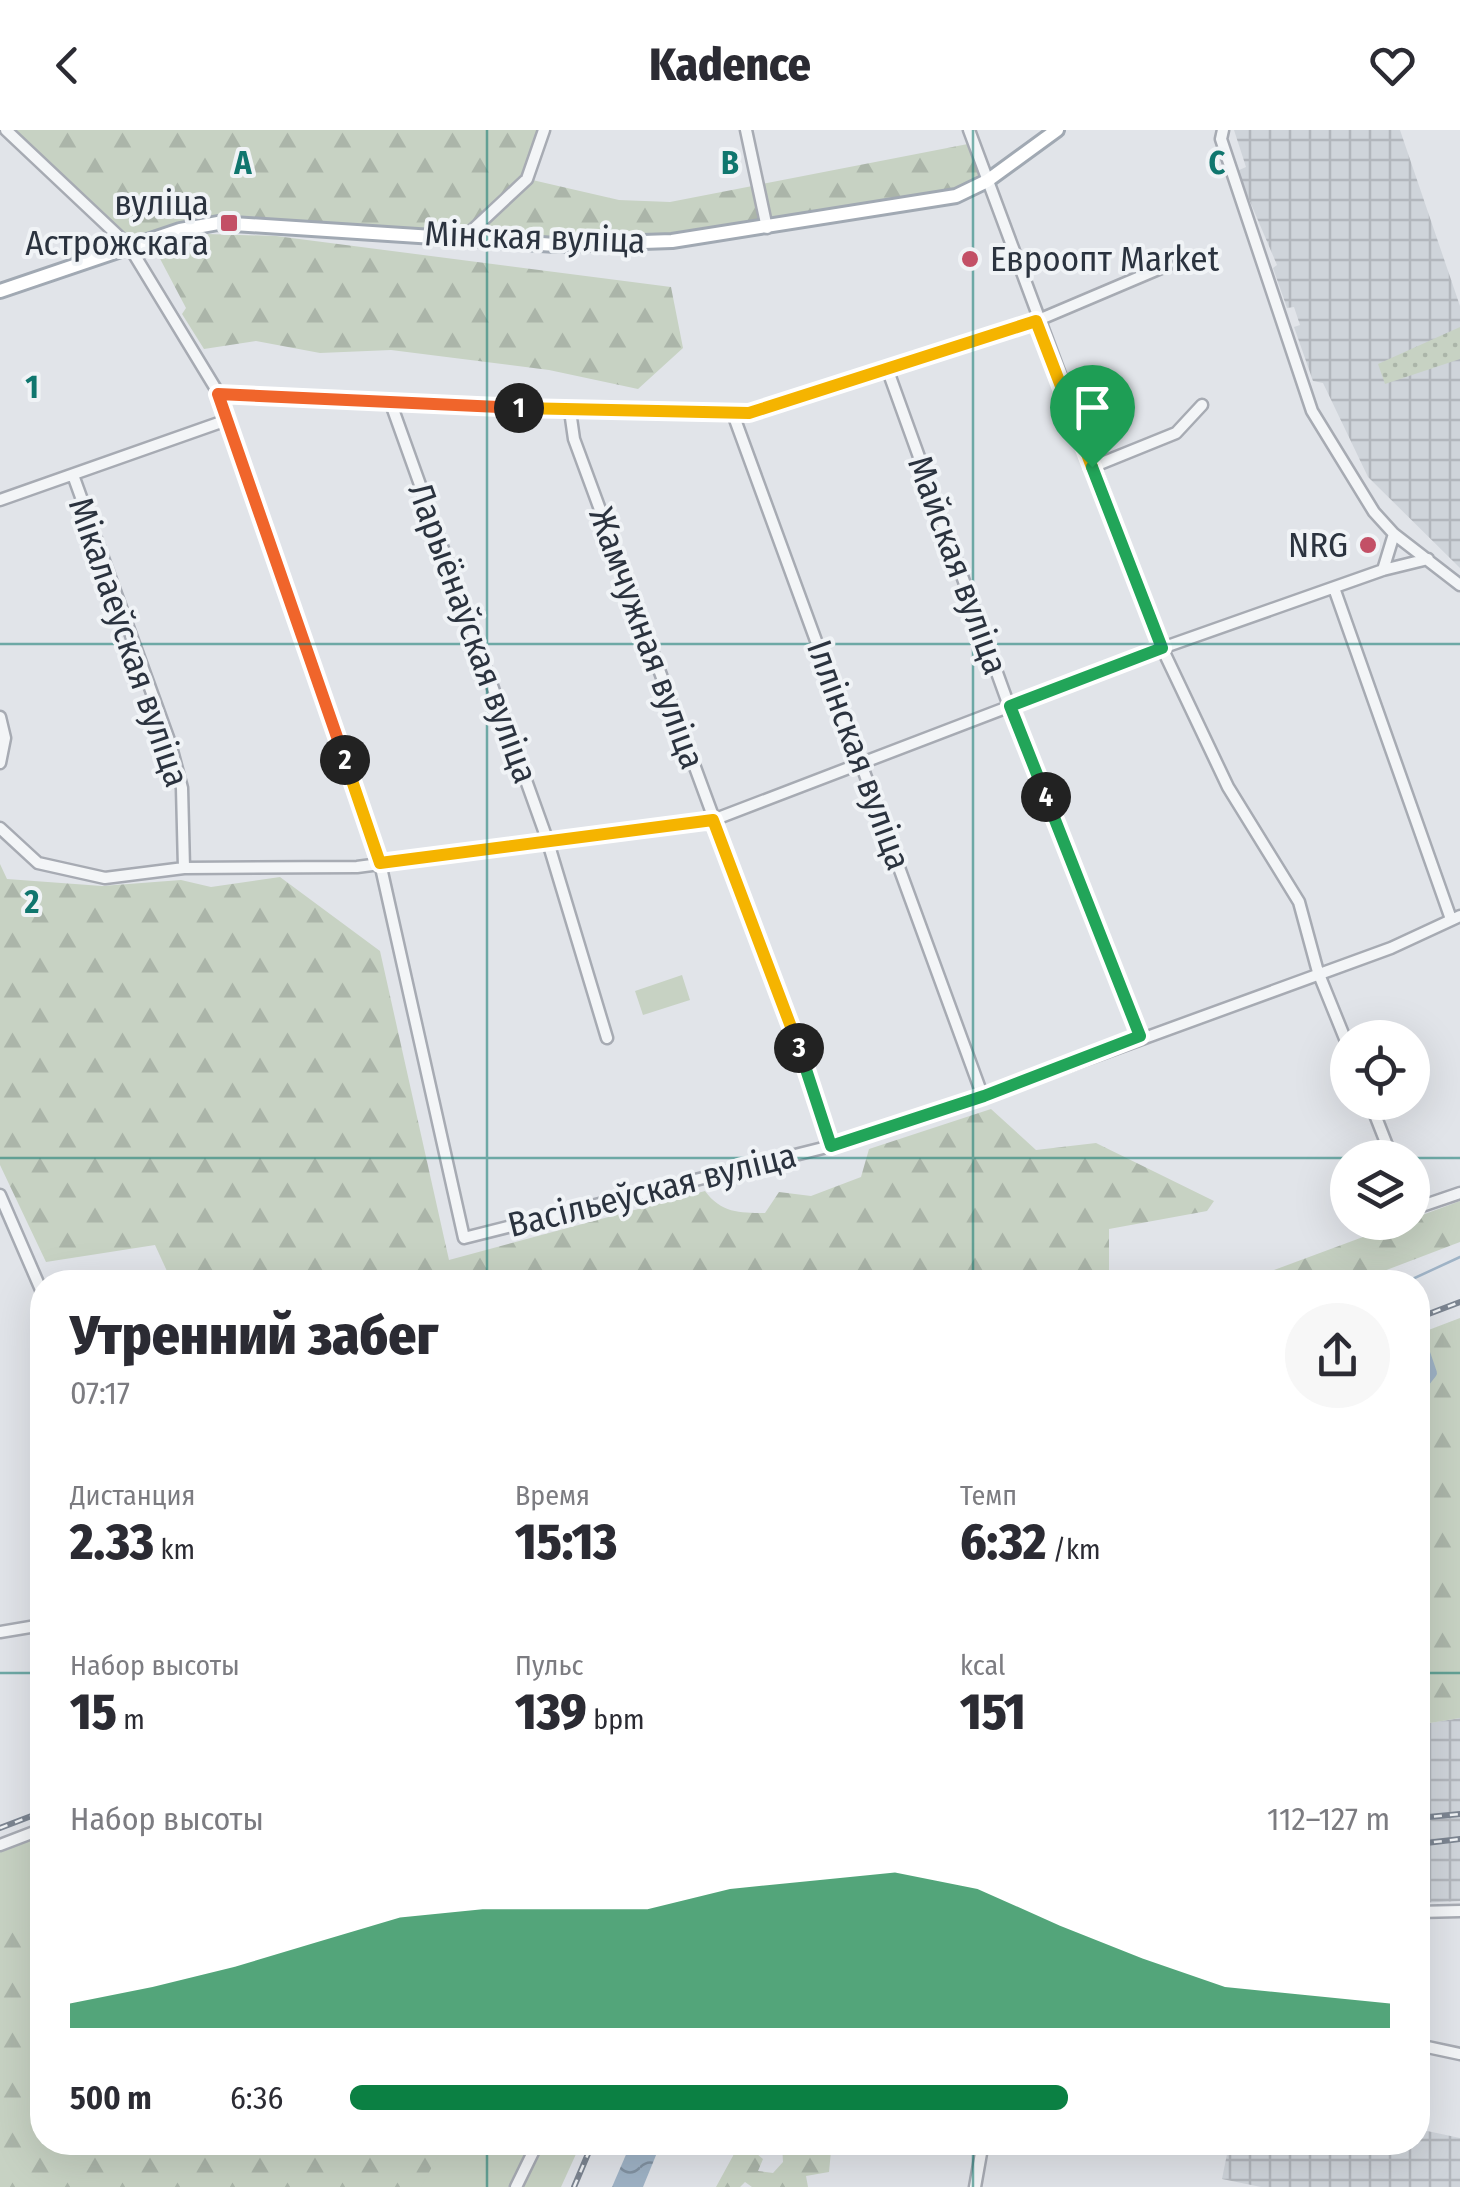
<!DOCTYPE html>
<html lang="ru">
<meta charset="utf-8">
<style>
:root{--surface:#fff;--page:#f7f7f7;--text:#2b2b33;--muted:#7c7c81;--accent:#0b8043}
body{margin:0;font-family:"Fira Sans Condensed",sans-serif;background:var(--page);color:var(--text);height:100vh;display:flex;flex-direction:column;font-size:38px;white-space:nowrap}
*{box-sizing:border-box;margin:0}
p{font-size:32px;color:var(--muted)}
.icon{flex:none;width:55px;height:55px;fill:none;stroke:currentColor;stroke-width:2;stroke-linecap:round;stroke-linejoin:round}
.map{position:relative;flex:1;overflow:hidden}
.sheet{position:absolute;left:30px;top:1140px;width:1400px;height:885px;display:flex;flex-direction:column;background:var(--surface);border-radius:40px;box-shadow:0 10px 40px #0002}
.sheet>*{flex:none}
.tools{position:absolute;left:1330px;top:890px;display:grid;gap:20px}
.tools a{display:grid;place-items:center;width:100px;height:100px;border-radius:50%;background:var(--surface);box-shadow:0 10px 40px #0002;font-size:50px}
.pin{position:absolute;display:grid;place-items:center;width:85px;height:85px;color:#fff;margin:-102px -42px;border-radius:50% 50% 50% 0;rotate:-45deg;box-shadow:0 0 10px #0007}
.pin .icon{rotate:45deg}
.km{position:absolute;width:50px;height:50px;margin:-25px;border-radius:50%;background:#222;color:#fff;font-size:28px;line-height:50px;text-align:center}
.round{display:grid;place-items:center;flex:none;width:105px;height:105px;border-radius:52px;background:var(--page)}
.head{display:flex;align-items:center;justify-content:space-between;height:170px;padding:0 40px}
h1{font-size:55px;font-weight:800;line-height:75px}
.stats{display:grid;grid-template-columns:repeat(3,1fr);gap:15px;height:170px;padding:10px 40px}
.stats div{display:grid;align-content:center}
.stats b{font-size:50px;font-weight:800}
.stats small{font-size:28px;font-weight:400}
.stats p{font-size:28px}
.chart{height:280px;padding:20px 40px}
.chart p{display:flex;justify-content:space-between}
.chart svg{width:100%;height:180px;margin-top:10px;fill:var(--accent);opacity:.7}
ul{padding:0 40px;list-style:none;font-size:32px}
li{display:grid;grid-template-columns:160px 120px 1fr;align-items:center;height:75px}
li i{height:25px;border-radius:12px;background:var(--accent)}
header{display:flex;justify-content:space-between;align-items:center;height:130px;padding:0 40px;background:var(--surface);font-size:45px;font-weight:800}
.map>svg:first-child{display:block}
.industrial{fill:url(#industrial-grid)}
.grass{fill:url(#grass-dots)}
.forest{fill:url(#forest-firs)}
.garden{fill:#c7d2c3}
.water{fill:url(#water-waves)}
.lines{fill:none;stroke-linecap:round;stroke-linejoin:round}
.stream{stroke:#9fb3c6;stroke-width:2.5}
.canal{stroke:#9fb3c6;stroke-width:10}
.minor-casing{stroke:#a7abb3;stroke-width:15}
.major-casing{stroke:#a1a9b3;stroke-width:18}
.minor{stroke:#f3f5f7;stroke-width:10}
.major{stroke:#fff;stroke-width:12}
.rail-casing{stroke:#7c8591;stroke-width:6}
.rail{stroke:#f0f3f6;stroke-width:2.5;stroke-dasharray:8;stroke-linecap:butt}
.split-1-casing{stroke:#fff;stroke-width:20}
.split-2-casing{stroke:#fff;stroke-width:20}
.split-3-casing{stroke:#fff;stroke-width:20}
.split-4-casing{stroke:#fff;stroke-width:20}
.split-5-casing{stroke:#fff;stroke-width:20}
.split-1{stroke:#f5b400;stroke-width:12}
.split-2{stroke:#f0652b;stroke-width:12}
.split-3{stroke:#f5b400;stroke-width:12}
.split-4{stroke:#22a559;stroke-width:12}
.split-5{stroke:#22a559;stroke-width:12}
.grid{fill:none;stroke:#0f766e;stroke-width:2.5;stroke-opacity:0.55}
.poi-dot{fill:#c35066;stroke:#f0f3f6;stroke-width:4}
.labels{text-anchor:middle;dominant-baseline:central;stroke-width:8;stroke-linejoin:round;paint-order:stroke}
.poi-label{font-size:35px;fill:#2b333f;stroke:#f0f3f6;text-anchor:end}
.street-label{font-size:35px;fill:#2b333f;stroke:#f0f3f6}
.grid-label{font-size:32px;text-anchor:middle;font-weight:bold;fill:#0f766e;stroke:#f0f3f6;stroke-width:8;stroke-linejoin:round;paint-order:stroke}
</style>
<header><svg class="icon" aria-label="back" viewBox="0 0 24 24"><path d="M15 5l-7 7 7 7"/></svg>Kadence<svg class="icon" aria-label="heart" viewBox="0 0 24 24"><path d="M12 20l-8-8c-3-5 5-10 8-4 3-6 11-1 8 4z"/></svg></header>
<div class="map">
<svg width="1460" height="2057" viewBox="0 0 1460 2057">
<defs>
<pattern id="industrial-grid" width="8" height="8" patternUnits="userSpaceOnUse" patternTransform="scale(2.5)"><rect width="8" height="8" fill="#cfd4da"/><path d="M0 4h8M4 0v8" fill="none" stroke="#b2b6bc"/></pattern>
<pattern id="grass-dots" width="8" height="8" patternUnits="userSpaceOnUse" patternTransform="scale(2.5)"><rect width="8" height="8" fill="#c7d2c3"/><path d="M2 2h.1M6 6h.1" fill="none" stroke="#abb5a9" stroke-width="1.8" stroke-linecap="round"/></pattern>
<pattern id="forest-firs" width="22" height="20" patternUnits="userSpaceOnUse" patternTransform="scale(2.5)"><rect width="22" height="20" fill="#c7d2c3"/><path d="M5 1l3.5 6h-7zM16 11l3.5 6h-7z" fill="#abb5a9"/></pattern>
<pattern id="water-waves" width="16" height="10" patternUnits="userSpaceOnUse" patternTransform="scale(2.5)"><rect width="16" height="10" fill="#9fb3c6"/><path d="M0 5q4-4 8 0t8 0" fill="none" stroke="#8292a2"/></pattern>
</defs>
<rect width="100%" height="100%" fill="#e1e4e9"/>
<path class="industrial" d="M1234,0h166l60,176v262l-92,-91 -45,-94 -10,-2 -19,-54 6,-2 -6,-18 -7,1 -14,-40 4,-3 -40,-94 9,-4z
M1460,1588v183l-42,2v-178z
M1418,1999l42,9v49h-199l-39,-8 6,-30 -10,-6 200,-1z"/>
<path class="grass" d="M1460,197v32l-75,25 -7,-20z"/>
<path class="forest" d="M6,0h538l-16,49 91,21 51,2 303,-59 14,38 -18,10 -331,53 -399,-21 -110,23z
M208,104l68,2 395,51 12,61 -45,41 -89,-19 -158,-20 -71,3 -64,-12 -52,8 -22,-35 4,-6 -29,-55z
M0,734l7,15 95,7 79,-6 30,7 69,-10 100,74 69,309 256,-69c16,22 35,22 60,22l14,-21 32,4 50,-19 8,-28 122,-40 45,41 60,-7 118,58 -7,10 -98,18v53h-937l-17,-37 -109,17 -46,-97z
M1460,1071v41l-105,40h-113z
M1460,1188v400l-42,7v-391z
M42,1788v224l413,1 -28,44h-427v-257z
M782,2015l49,6 -2,21 -23,4 2,11h-56l-7,-5 -5,5h-24l18,-33 17,-5 12,10 -5,12 15,2 10,-11z"/>
<path class="garden" d="M682,845l8,25 -47,15 -8,-24z
M42,1704v88l-42,13v-86z
M445,2013h136l-20,44h-140z"/>
<path class="water" d="M631,2013h30l-18,44h-31z"/>
<g class="lines">
<path class="stream" d="M1406,1152l54,-25"/>
<path class="canal" d="M1418,1202l14,41 -14,18"/>
<defs>
<path id="minor" d="M6,0l123,116 90,148 161,469 84,375 367,-92 152,-49 408,-149 69,-32
M746,0l21,98
M969,0l193,518 66,139 71,115 19,70 30,74
M1223,0l-2,9 91,272 62,101 20,22 66,51
M465,107l62,-58 17,-49
M888,241l121,335 131,330
M219,264l351,17 179,2 287,-92 132,-56
M390,271l157,438 60,199
M570,281l4,28 240,651 17,56
M733,284l250,683
M1092,337l84,-34 26,-28
M73,345l97,268 12,45 2,80
M0,370l227,-80
M1383,440l11,-36
M1334,458l117,331
M0,587l5,21 -5,25
M0,698l38,35 67,15 79,-10 173,-1 356,-47 449,-172 221,-78 45,-11
M1370,972l22,56
M0,1065l42,97
M1412,1068l7,9 41,-14
M0,1502l42,-7
M0,1715l42,-16
M1418,1782l42,-1
M1418,1915l42,9
M516,2057l22,-45
M975,2057l8,-45"/>
<path id="major" d="M0,161l180,-61 38,-7 338,22 116,-4 284,-45 31,-15 70,-51"/>
</defs>
<use href="#minor" class="minor-casing"/>
<use href="#major" class="major-casing"/>
<use href="#minor" class="minor"/>
<use href="#major" class="major"/>
<defs>
<path id="rail" d="M1418,1188l42,-16
M1418,1688l42,-4
M0,1698l42,-16
M1418,1714l42,-5
M574,2057l19,-45"/>
</defs>
<use href="#rail" class="rail-casing"/>
<use href="#rail" class="rail"/>
</g>
<g class="lines">
<defs>
<path id="split-1" d="M519,278l230,5 287,-92 56,146"/>
<path id="split-2" d="M345,630l-127,-366 301,14"/>
<path id="split-3" d="M345,630l35,103 333,-43 86,228"/>
<path id="split-4" d="M799,918l32,98 153,-50 156,-60 -94,-239"/>
<path id="split-5" d="M1046,667l-36,-91 152,-58 -70,-181"/>
</defs>
<use href="#split-1" class="split-1-casing"/>
<use href="#split-2" class="split-2-casing"/>
<use href="#split-3" class="split-3-casing"/>
<use href="#split-4" class="split-4-casing"/>
<use href="#split-5" class="split-5-casing"/>
<use href="#split-1" class="split-1"/>
<use href="#split-2" class="split-2"/>
<use href="#split-3" class="split-3"/>
<use href="#split-4" class="split-4"/>
<use href="#split-5" class="split-5"/>
</g>
<path class="grid" d="M487,0v1152M973,0v1152M0,514h1460M0,1028h1348M1412,1028h48M0,1543h42M1418,1543h42M487,2012v45M973,2012v45"/>
<g class="poi-dot">
<rect x="219" y="83" width="20" height="20" rx="5"/>
<circle cx="970" cy="129" r="10"/>
<circle cx="1368" cy="415" r="10"/>
</g>
<g class="labels">
<g class="poi-label">
<text x="209" y="73">вуліца<tspan x="209" dy="40">Астрожскага</tspan></text>
<text x="990" y="129" text-anchor="start">Евроопт Market</text>
<text x="1348" y="415">NRG</text>
</g>
<g class="street-label">
<text transform="translate(535 107) rotate(2)">Мінская вуліца</text>
<text transform="translate(958 435) rotate(70)">Майская вуліца</text>
<text transform="translate(473 503) rotate(70)">Ларыёнаўская вуліца</text>
<text transform="translate(647 508) rotate(70)">Жамчужная вуліца</text>
<text transform="translate(129 512) rotate(71)">Мікалаеўская вуліца</text>
<text transform="translate(859 625) rotate(70)">Іллінская вуліца</text>
<text transform="translate(652 1060) rotate(-14)">Васільеўская вуліца</text>
</g>
</g>
<g class="grid-label">
<text x="243" y="44">A</text>
<text x="730" y="44">B</text>
<text x="1217" y="44">C</text>
<text x="32" y="268">1</text>
<text x="32" y="783">2</text>
</g>
</svg>
<div class="tools">
<a><svg class="icon" aria-label="locate" viewBox="0 0 24 24"><circle cx="12" cy="12" r="6"/><path d="M12 2v4M12 18v4M2 12h4M18 12h4"/></svg></a>
<a><svg class="icon" aria-label="layers" viewBox="0 0 24 24"><path d="M12 4l9 5-9 5-9-5zM3 14l9 5 9-5"/></svg></a>
</div>
<div class="pin" style="left:1092px;top:337px;background:#1e9e55"><svg class="icon" aria-label="arrive" viewBox="0 0 24 24"><path d="M6 21V4h12l-3 4 3 4H6"/></svg></div>
<b class="km" style="left:519px;top:278px">1</b>
<b class="km" style="left:345px;top:630px">2</b>
<b class="km" style="left:799px;top:918px">3</b>
<b class="km" style="left:1046px;top:667px">4</b>
<section class="sheet">
<div class="head"><div><h1>Утренний забег</h1><p>07:17</p></div><a class="round"><svg class="icon" aria-label="share" viewBox="0 0 24 24"><path d="M12 15V3M7 8l5-5 5 5M5 13v7h14v-7"/></svg></a></div>
<div class="stats">
<div><p>Дистанция</p><b>2.33<small> km</small></b></div>
<div><p>Время</p><b>15:13</b></div>
<div><p>Темп</p><b>6:32<small> /km</small></b></div>
</div>
<div class="stats">
<div><p>Набор высоты</p><b>15<small> m</small></b></div>
<div><p>Пульс</p><b>139<small> bpm</small></b></div>
<div><p>kcal</p><b>151</b></div>
</div>
<div class="chart"><p><span>Набор высоты</span>112–127 m</p>
<svg viewBox="0 0 160 44" preserveAspectRatio="none"><path d="M0 44V38L10 34L20 29L30 23L40 17L50 15L60 15L70 15L80 10L90 8L100 6L110 10L120 19L130 27L140 34L150 36L160 38V44z"/></svg>
</div>
<ul>
<li><b>500 m</b>6:36<i style="width:69%"></i></li>
</ul>
</section>
</div>
